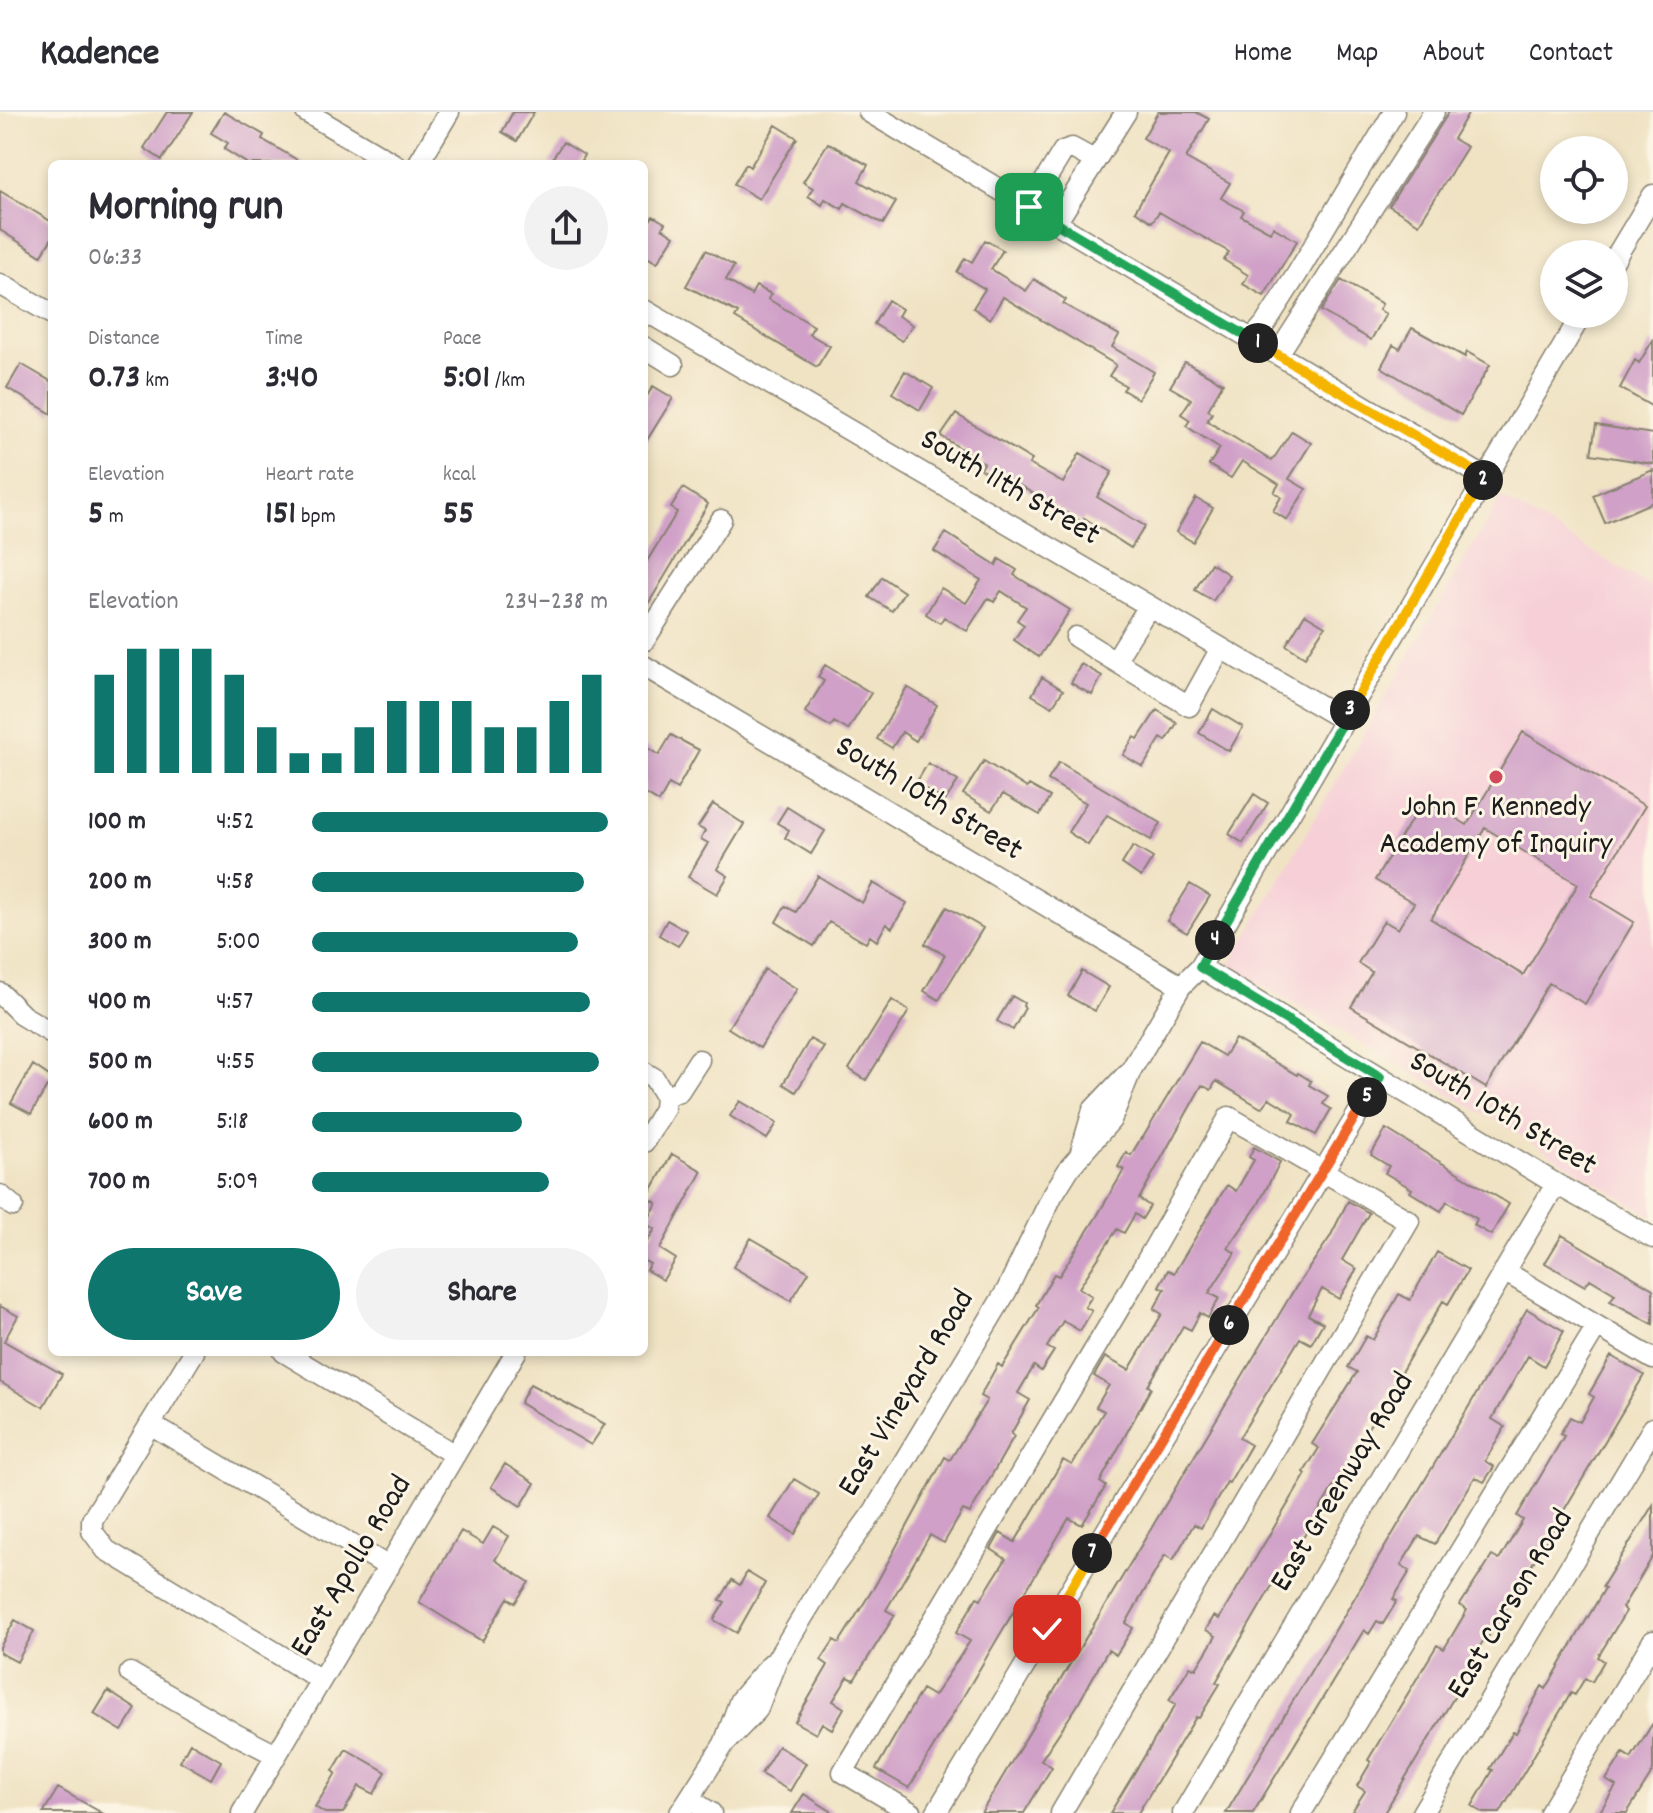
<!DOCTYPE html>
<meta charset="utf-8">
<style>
:root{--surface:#fff;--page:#f2f2f3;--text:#2b2b33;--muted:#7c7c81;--line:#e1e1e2;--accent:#0f766e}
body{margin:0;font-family:Dekko,sans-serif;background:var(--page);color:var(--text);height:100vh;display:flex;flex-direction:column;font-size:30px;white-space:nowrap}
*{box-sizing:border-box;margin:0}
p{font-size:26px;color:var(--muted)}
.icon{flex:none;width:44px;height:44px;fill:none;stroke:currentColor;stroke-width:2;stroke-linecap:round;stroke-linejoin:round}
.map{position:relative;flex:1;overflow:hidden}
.side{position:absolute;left:48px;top:48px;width:600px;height:1196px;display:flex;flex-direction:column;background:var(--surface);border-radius:12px;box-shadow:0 4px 12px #0003}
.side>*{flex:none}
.controls{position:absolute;left:1540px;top:24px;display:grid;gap:16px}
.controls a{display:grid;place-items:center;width:88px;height:88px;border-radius:50%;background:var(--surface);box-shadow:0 4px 12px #0003;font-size:40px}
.pin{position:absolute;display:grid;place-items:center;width:68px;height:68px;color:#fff;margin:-34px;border-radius:16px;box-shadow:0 4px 12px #0006}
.km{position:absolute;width:40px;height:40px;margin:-20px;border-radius:50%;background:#222;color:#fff;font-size:22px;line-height:40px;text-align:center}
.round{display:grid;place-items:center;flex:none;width:84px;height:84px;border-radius:42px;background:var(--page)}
.headline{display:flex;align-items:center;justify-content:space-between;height:136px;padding:0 40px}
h1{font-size:44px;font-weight:700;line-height:60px}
.metrics{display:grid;grid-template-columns:repeat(3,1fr);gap:12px;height:136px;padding:8px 40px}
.metrics div{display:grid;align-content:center}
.metrics b{font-size:34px;font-weight:700}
.metrics small{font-size:22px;font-weight:400}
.metrics p{font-size:22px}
.chart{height:224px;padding:16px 40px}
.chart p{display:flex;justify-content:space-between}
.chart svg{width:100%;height:144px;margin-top:8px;stroke:var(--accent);stroke-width:6}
.cta{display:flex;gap:16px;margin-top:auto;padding:16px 40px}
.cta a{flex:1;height:92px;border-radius:48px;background:var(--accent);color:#fff;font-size:32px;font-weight:700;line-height:92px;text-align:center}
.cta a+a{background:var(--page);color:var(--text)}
ul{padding:0 40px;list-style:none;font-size:26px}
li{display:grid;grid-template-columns:128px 96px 1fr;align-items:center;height:60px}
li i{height:20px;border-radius:10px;background:var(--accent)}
header{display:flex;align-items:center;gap:48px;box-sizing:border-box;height:112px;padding:0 40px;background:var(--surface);border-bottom:2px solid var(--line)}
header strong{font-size:38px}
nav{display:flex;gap:44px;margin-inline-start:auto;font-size:28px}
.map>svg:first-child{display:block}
.built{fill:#f6cfd7}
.building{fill:#d0a0c8;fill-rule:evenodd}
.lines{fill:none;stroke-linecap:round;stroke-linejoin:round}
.minor-casing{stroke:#868070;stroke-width:23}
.minor{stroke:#fff;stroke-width:20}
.split-1-casing{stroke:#fff;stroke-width:16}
.split-2-casing{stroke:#fff;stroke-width:16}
.split-3-casing{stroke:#fff;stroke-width:16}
.split-4-casing{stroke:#fff;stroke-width:16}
.split-5-casing{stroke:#fff;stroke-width:16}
.split-6-casing{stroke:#fff;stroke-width:16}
.split-7-casing{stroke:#fff;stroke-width:16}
.split-8-casing{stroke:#fff;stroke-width:16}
.split-1{stroke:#22a559;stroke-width:10}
.split-2{stroke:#f5b400;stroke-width:10}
.split-3{stroke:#f5b400;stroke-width:10}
.split-4{stroke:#22a559;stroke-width:10}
.split-5{stroke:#22a559;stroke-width:10}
.split-6{stroke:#f0652b;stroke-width:10}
.split-7{stroke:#f0652b;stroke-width:10}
.split-8{stroke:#f5b400;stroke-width:10}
.poi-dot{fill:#d1495b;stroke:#fcf5e5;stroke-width:3}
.labels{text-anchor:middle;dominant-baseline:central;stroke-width:6;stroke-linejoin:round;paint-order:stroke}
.street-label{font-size:32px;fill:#1c1c1c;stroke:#fcf5e5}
.poi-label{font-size:32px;fill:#1c1c1c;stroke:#fcf5e5}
</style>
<header>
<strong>Kadence</strong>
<nav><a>Home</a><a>Map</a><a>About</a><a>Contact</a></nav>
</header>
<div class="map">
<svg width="1653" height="1701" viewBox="0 0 1653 1701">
<rect width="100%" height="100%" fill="#fcf5e5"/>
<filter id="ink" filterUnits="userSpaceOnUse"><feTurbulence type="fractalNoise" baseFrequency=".0125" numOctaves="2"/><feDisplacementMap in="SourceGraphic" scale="16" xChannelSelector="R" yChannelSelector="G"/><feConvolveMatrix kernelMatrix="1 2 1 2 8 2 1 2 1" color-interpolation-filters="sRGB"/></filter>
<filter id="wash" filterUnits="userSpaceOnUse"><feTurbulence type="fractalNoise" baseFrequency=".006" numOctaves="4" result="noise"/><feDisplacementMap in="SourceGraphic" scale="32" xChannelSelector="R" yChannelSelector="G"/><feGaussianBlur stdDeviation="1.8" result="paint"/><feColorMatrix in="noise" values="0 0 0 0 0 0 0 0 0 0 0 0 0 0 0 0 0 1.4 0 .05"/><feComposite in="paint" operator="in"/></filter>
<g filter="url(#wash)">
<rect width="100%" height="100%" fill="#f0e3c4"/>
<path class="built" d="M1501,385l152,91v629l-145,-89 -279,-162z"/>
<g id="blocks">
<path class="building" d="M167,0h26l-31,48 -18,-12z
M224,0l40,23 -2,4 42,25h-56l-24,-15 4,-6 -17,-10z
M513,0h21l-17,29 -15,-9z
M1158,0h38l13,7 -23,39 44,25 -9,15 23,13 -3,5 29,16 3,-5 24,14 -33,55 -21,-12 5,-9 -24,-15 5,-8 -70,-40 -7,10 -17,-11 34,-58 -26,-15z
M1449,0h20l-16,27 14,8 -48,77 -30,-18z
M776,13l21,13 -38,61 -25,-15 12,-20 4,3z
M563,30l21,13 -5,9h-30z
M828,31l40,22 -9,16 37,21 -13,22 -38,-21 -3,6 -17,-10 -3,6 -14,-9 5,-8 -10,-6z
M0,79l52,31v16l-11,18 -41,-26z
M653,104l12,7 -3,5 12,8 -17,27 -13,-8v-25z
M985,128l18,10 -12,19 35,22 8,-12 32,21 -3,4 56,31 -7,12 42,25 -16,27 -15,-9 3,-4 -17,-10 7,-11 -113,-68 -13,22 -17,-11 12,-19 -28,-17 8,-14 7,4z
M706,138l28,16 -8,14 25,15 5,-9 15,8 -3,5 46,27 -5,8 21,12 -13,21 -82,-49 3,-5 -52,-27z
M1341,168l41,24 -3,6 7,4 -15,26 -50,-29z
M888,188l14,9 -4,7 15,9 -11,16 -28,-17z
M1412,216l53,29 2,-5 23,13 -29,50 -80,-48 12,-22 7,4z
M1653,228v67l-33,-19 15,-28 4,3z
M1185,250l38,21 -15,27 4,3 -5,8 65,40 20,-30 19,12 -22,36 17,10 -19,31 -14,-9 8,-14 -7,-5 5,-8 -37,-23 -11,17 -22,-13 11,-17 -34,-22 4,-6 -9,-6 10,-15 -21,-12z
M21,252l31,18v32l-45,-26z
M905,259l28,17 -13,22 -28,-17z
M653,274l20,12 -29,47v-44z
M956,302l76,46 -3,4 34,19 17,-30 32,19 -15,25 48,29 -14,22 -47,-30 -2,4 -65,-38 -3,4 -33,-19 3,-6 -43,-27z
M1596,313l57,9v30l-62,-10z
M1653,358v32l-48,21 -12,-28z
M683,376l25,16 -64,107v-45l33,-54 -6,-4z
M1196,386l17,10 -20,34 -17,-10z
M946,421l50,32 3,-6 18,11 -3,5 56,35 -31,47 -25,-17 10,-15 -7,-5 9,-13 -25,-16 -7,11 -6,-4 -21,33 -23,-14 -4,6 -14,-9 15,-26 25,15 15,-23 -47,-29z
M1211,451l18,12 -16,26 -18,-11z
M882,465l22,15 -12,19 -23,-14z
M1305,502l20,12 -20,31 -19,-12z
M1081,552l21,12 -10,19 -21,-12z
M825,553l46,28 -23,37 -14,-8 -3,5 -26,-15 19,-31 -6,-4z
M1042,565l21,13 -11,17 -20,-12z
M907,575l30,18 -21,36 -14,-9 -10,16 -15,-9z
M1213,597l30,18 -14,24 -30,-18z
M1157,598l20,13 -11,18 -5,-3 -18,29 -20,-12 11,-18 4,2z
M1523,620l122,74 -54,90 43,26 -49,82 -36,-21 -63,105 -135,-81 21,-35 -14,-9 26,-42 14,8 16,-26 -39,-23 49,-81 43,26zM1485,716l93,56 -55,91 -92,-56z
M671,623l28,15 -22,39 -8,-5 -10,18 -15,-9v-47l15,9z
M984,649l43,27 2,-3 21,12 -10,18 -37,-21 -12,17 -28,-17z
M1059,650l102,61 -10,17 -44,-25 -19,30 -20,-13 18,-29 -38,-23z
M928,651l30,18 -13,20 -29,-18z
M1254,682l14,9 -25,40 -14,-9z
M713,692l31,20 -27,45 11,7 -11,18 -29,-17 20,-34 -7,-4 4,-8 -7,-4z
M787,695l38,24 -14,23 -26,-16 4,-8 -12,-7z
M1133,734l20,12 -12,19 -19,-13z
M818,764l44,27 11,-20 34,20 -15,25 -6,-4 -9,17 -7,-5 -4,7 -37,-21 -15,24 -38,-24 9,-16 11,6z
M1190,772l20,12 -23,37 -20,-12z
M947,795l36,21 -44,72 -15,-9 21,-36 -20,-11z
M667,808l20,11 -9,15 -19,-11z
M765,857l32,20 -37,59 -32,-20z
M1082,859l27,16 -14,24 -27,-15z
M1012,884l12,7 -1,3 2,2 -12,22 -16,-9z
M892,888l17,11 -43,69 -17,-11z
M810,927l14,8 -28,45 -13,-8z
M1235,927l62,36 1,-2 13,8 -2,4 19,11 -5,8 8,5 -15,26 -25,-14 4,-7 -26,-16 -8,10 -45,-27 -5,9 -9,-5 -63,114 11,7 -8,13 -7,-5 -11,19 -7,-4 -38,59 13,8 -7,11 7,4 -12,20 -17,-10 -16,26 7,4 -13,20 -7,-5 -16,27 12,7 -19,34 3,2 -44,77 -7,-3 -19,33 -14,-8 -44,75 9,5 -41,65 -6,-3 -15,24 11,7 -12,21 -10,-6 -6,11 -21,-12 33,-57 -7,-5 13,-20 5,3 37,-59 69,-127 5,3 37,-60 -7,-4 18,-32 4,3 37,-60 -3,-2 18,-31 5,2 38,-60 27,-46 -6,-3 8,-15 5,3 10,-17 1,1 58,-97 24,14z
M33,953l19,13 -21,36 -20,-11z
M740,989l37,22 -10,16 -37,-23z
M1386,1017l123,75 -18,31 -17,-10 3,-6 -30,-18 -6,10 -31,-19 2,-3 -27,-16 4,-7 -18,-11z
M1254,1035l26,15 -22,43 -30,43 7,5 -26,40 10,5 -11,20 -8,-5 -9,17 -8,-4 -35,60 3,2 -51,94 6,4 -24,39 -13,-7 -160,270 -33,-19 46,-80 12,7 36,-55 -14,-8 21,-36 4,2 25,-40 -15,-10 9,-16 15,9 48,-82 9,5 32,-54 -8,-4 13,-22 -15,-9 11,-19 24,13 33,-56 -8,-5 11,-20 -6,-3 9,-16 6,3 53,-88 9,6 18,-31 -5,-3z
M672,1042l30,17 -42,78 16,10 -13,21 -17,-10 4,-6 -6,-3v-15l11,-17 -9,-5 11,-21 -10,-5z
M1348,1089l21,12 -27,47 15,9 -18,30 -17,-10 -14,26 15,8 -12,21 -11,-6 -61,100 12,7 -22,38 -2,-1 -26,46 -7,-4 -21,36 -8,-5 -39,68 7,5 -17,27 -8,-5 -31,56 -36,54 11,7 -28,46h-43l311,-520 38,-56z
M1562,1123l91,54v35l-43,-23 5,-7 -25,-15 -5,7 -40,-23z
M751,1126l58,34 -18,29 -58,-34z
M1437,1140l31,18 -20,34 -5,-3 -143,242 -23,34 -61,105 4,2 -21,34 -3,-1 -58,96h-28l66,-109 -7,-4 21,-34 6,3 20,-33 -10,-6 8,-14 5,3 87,-145 -2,-2 15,-24 -7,-4 45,-72 -9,-5 18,-31 7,4 26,-46 11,6z
M0,1194l18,10 -14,25 58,33 -19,33 -43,-25z
M1527,1197l37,22 -20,35 -16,-10 -29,50 -7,13 13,8 -20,34 9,6 -10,15 -9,-5 -40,67 -16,-8 -18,29 9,6 -17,28 4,2 -14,23 -6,-3 -8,13 -5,-4 -111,183h-27z
M1611,1244l33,19 -136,230 -23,37 -2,-1 -30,52 3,1 -72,119h-33l14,-22 -8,-5 14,-24 -3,-2 69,-115 7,4 23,-39 -7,-5 32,-49 7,4 24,-40 -6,-4 47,-80 -4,-2 10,-17 10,5 14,-25 -5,-3z
M530,1272l75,40 -14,21 -71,-42z
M505,1352l30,19 -14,23 -30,-19z
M794,1367l25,15 -24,40 -25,-16z
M1653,1393v51l-31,52 4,3 -28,46 6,4 -12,21 -7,-4 -10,17 -4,-2 -71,120h-17l-11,-7 21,-36 -3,-1 23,-37 3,1 26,-47 4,3 59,-101 -3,-1z
M493,1415l16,9 -14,24 34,22 -14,21 -7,-5 -26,43 -63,-39 42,-71 22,13z
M747,1460l18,11 -28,50 -23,-13 11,-18 -5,-2 12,-20 8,5z
M15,1508l19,11 -17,31 -17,-9v-6z
M108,1579l28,18 -14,22 -28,-17z
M1653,1611v48l-26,42h-28l17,-27 -10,-6 17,-27 8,5z
M190,1631l31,18 -10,18 -31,-18z
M778,1634l28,17 -16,28 -29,-17z
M346,1637l40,23 -12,22 -15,-8 -16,27h-18l-10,-6 21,-34 -3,-2z
M58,1676l44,25h-59z
M804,1682l30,19h-42z"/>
</g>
</g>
<g filter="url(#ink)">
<use href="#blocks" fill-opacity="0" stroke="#868070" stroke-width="2"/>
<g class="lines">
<defs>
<path id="minor" d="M306,0l88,52
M869,0l615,365
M418,52l31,-52
M1029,95l34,-56 9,-3 22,12
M1056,111l70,-111
M1614,148l39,-65
M0,172l52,30
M644,198l700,410
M1252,227l13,-15 32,-50 97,-162
M644,235l29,18
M1278,242l156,-242
M1149,494l-34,55 74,45 32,-58
M1076,525l39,24
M644,529l77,-121
M644,554l537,320
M1200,855l356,217 97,54
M0,881l23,23 29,17
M644,960l10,6 11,18
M665,984l14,-5 20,-31
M644,1030l20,-33 1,-13
M1080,1043l13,-45 34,-36
M0,1083l13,11
M1504,1159l149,88
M194,1240l-102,168v11l14,19 215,130
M284,1240l171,103
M150,1312l239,143
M130,1561l107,62 39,20
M724,1632l33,-34 20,-51 55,-90 43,-59 132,-220 45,-94 18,-29 41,-47 20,-50 50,-84 19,-19 382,-653
M689,1687l22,14
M242,1701l274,-461
M680,1701l44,-69 16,-44 31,-36
M912,1701l-69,-41 284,-477 102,-178 180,104 -348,592
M936,1701l444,-736
M1183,1701l373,-629
M1301,1701l296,-487
M1422,1701l231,-385
M1550,1701l103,-172"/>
</defs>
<use href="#minor" class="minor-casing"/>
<use href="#minor" class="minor"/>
</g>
</g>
<g class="lines" filter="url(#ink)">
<defs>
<path id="split-1" d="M1029,95l229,136"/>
<path id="split-2" d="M1258,231l226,134 -1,3"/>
<path id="split-3" d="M1350,598l133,-230"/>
<path id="split-4" d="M1215,828l135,-230"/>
<path id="split-5" d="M1215,828l-15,27 180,110 -13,20"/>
<path id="split-6" d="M1229,1213l138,-228"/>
<path id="split-7" d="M1092,1441l137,-228"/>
<path id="split-8" d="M1047,1517l45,-76"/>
</defs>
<use href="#split-1" class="split-1-casing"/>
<use href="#split-2" class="split-2-casing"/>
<use href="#split-3" class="split-3-casing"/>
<use href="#split-4" class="split-4-casing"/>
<use href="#split-5" class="split-5-casing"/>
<use href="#split-6" class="split-6-casing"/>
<use href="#split-7" class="split-7-casing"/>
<use href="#split-8" class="split-8-casing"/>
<use href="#split-1" class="split-1"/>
<use href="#split-2" class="split-2"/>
<use href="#split-3" class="split-3"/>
<use href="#split-4" class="split-4"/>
<use href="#split-5" class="split-5"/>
<use href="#split-6" class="split-6"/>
<use href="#split-7" class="split-7"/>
<use href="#split-8" class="split-8"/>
</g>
<circle class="poi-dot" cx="1496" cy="665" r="8"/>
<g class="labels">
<g class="street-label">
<text transform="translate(1009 377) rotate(30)">South 11th Street</text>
<text transform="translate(928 688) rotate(31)">South 10th Street</text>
<text transform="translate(1502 1003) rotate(31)">South 10th Street</text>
<text transform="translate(908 1282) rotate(-59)">East Vineyard Road</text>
<text transform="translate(1344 1371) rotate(-59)">East Greenway Road</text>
<text transform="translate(353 1455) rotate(-59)">East Apollo Road</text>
<text transform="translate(1512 1493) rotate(-59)">East Carson Road</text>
</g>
<g class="poi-label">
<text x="1496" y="697">John F. Kennedy<tspan x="1496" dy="37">Academy of Inquiry</tspan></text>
</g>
</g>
</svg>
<div class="controls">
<a><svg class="icon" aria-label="locate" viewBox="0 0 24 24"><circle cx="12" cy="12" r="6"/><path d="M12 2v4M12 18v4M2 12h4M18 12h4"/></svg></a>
<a><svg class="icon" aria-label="layers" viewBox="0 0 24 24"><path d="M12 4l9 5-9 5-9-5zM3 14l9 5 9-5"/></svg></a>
</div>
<div class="pin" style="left:1029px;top:95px;background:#1e9e55"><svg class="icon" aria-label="arrive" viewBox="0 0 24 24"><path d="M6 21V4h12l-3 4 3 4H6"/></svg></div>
<div class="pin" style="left:1047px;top:1517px;background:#d93025"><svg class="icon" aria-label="check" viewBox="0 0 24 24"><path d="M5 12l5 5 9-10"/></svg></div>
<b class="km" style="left:1258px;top:231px">1</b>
<b class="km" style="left:1483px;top:368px">2</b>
<b class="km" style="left:1350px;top:598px">3</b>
<b class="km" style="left:1215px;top:828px">4</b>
<b class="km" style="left:1367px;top:985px">5</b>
<b class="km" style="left:1229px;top:1213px">6</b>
<b class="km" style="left:1092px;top:1441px">7</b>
<section class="side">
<div class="headline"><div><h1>Morning run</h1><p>06:33</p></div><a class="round"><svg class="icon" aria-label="share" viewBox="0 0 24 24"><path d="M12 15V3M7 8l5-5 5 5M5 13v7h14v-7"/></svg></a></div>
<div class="metrics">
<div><p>Distance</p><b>0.73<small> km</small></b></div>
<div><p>Time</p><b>3:40</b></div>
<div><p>Pace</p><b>5:01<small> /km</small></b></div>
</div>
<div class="metrics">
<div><p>Elevation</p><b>5<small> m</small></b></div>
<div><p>Heart rate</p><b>151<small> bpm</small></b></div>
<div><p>kcal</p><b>55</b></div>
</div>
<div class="chart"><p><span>Elevation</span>234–238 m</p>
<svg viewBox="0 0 160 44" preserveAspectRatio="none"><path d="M5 44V14M15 44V6M25 44V6M35 44V6M45 44V14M55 44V30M65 44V38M75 44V38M85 44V30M95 44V22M105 44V22M115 44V22M125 44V30M135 44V30M145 44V22M155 44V14"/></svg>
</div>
<ul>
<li><b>100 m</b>4:52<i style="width:100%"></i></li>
<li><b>200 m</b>4:58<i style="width:92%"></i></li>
<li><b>300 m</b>5:00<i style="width:90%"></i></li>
<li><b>400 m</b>4:57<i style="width:94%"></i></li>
<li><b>500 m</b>4:55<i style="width:97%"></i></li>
<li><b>600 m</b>5:18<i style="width:71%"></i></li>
<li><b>700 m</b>5:09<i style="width:80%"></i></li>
</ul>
<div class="cta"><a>Save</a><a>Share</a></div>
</section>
</div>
